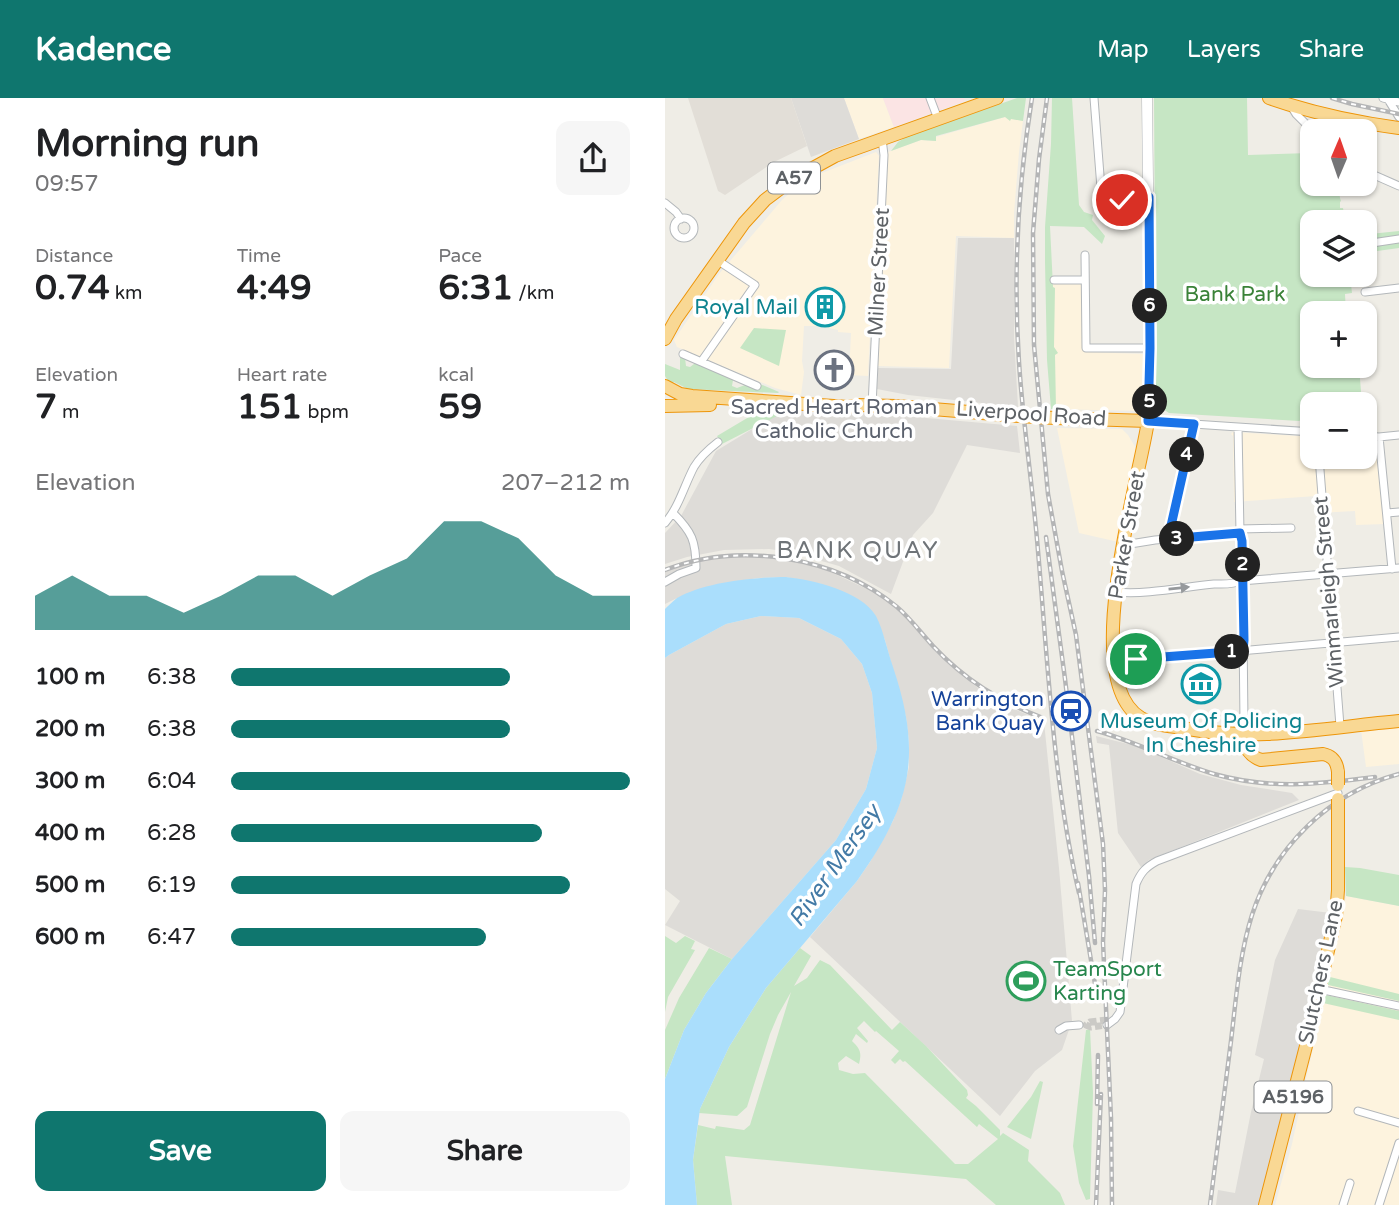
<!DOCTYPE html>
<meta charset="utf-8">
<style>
:root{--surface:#fff;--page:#f6f6f6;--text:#202124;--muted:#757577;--accent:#0f766e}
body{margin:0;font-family:"Varela Round",sans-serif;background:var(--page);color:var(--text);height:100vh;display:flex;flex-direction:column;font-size:26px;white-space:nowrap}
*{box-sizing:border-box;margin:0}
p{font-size:23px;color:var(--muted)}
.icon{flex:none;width:38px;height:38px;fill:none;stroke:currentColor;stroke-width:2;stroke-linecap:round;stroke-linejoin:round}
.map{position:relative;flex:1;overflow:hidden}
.sheet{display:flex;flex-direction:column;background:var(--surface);width:665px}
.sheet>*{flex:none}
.needle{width:46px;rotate:2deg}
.tools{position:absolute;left:635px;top:21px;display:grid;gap:14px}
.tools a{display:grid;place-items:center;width:77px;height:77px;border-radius:14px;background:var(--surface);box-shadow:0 2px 5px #0004;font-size:35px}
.pin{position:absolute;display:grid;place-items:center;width:60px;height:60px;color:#fff;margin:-30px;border:4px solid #fff;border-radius:50%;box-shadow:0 2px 7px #0007}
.km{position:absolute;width:35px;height:35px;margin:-18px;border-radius:50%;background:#222;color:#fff;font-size:19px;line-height:35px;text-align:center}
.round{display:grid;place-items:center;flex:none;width:74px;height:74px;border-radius:14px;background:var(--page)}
.head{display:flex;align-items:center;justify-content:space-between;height:119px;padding:0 35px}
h1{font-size:38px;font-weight:800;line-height:52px}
.metrics{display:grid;grid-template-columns:repeat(3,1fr);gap:10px;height:119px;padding:7px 35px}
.metrics div{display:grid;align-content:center}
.metrics b{font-size:35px;font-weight:800}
.metrics small{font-size:19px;font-weight:400}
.metrics p{font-size:19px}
.chart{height:196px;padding:14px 35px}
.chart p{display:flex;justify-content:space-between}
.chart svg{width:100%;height:126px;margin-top:7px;fill:var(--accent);opacity:.7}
.primary-button{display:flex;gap:14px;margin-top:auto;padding:14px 35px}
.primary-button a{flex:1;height:80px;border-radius:14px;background:var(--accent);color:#fff;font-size:28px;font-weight:800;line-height:80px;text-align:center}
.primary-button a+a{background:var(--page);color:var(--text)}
ul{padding:0 35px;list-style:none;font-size:23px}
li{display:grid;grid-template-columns:112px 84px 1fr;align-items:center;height:52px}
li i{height:18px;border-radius:9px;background:var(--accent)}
header{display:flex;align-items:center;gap:42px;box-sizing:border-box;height:98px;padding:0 35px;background:var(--accent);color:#fff}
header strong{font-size:33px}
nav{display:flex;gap:38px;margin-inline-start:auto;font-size:24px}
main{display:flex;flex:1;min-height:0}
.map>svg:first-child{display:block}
.commercial{fill:#fdf3de}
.industrial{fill:#dedcd8}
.education{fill:#e2ded7}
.medical{fill:#fbe4e4}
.green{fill:#c6e6c4;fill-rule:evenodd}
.water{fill:#aadefc}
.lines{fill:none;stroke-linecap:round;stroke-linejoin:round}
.street-tunnel{stroke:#cbcac6;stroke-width:7;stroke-dasharray:7 3.5;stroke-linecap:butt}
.street-casing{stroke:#b3b7ba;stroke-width:9}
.secondary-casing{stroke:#b2b6ba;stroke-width:11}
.highway-casing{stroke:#ed9509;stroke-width:14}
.street{stroke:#fff;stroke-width:7}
.secondary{stroke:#fff;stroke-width:10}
.highway{stroke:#f9d894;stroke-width:12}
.rail-casing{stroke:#b4b5b6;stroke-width:4.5}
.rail{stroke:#fff;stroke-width:2;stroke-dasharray:5;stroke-linecap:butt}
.highway-bridge-casing{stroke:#ed9509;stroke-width:14;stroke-linecap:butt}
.highway-bridge{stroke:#f9d894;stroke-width:12}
.oneway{fill:#96999c}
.route-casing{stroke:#fff;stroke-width:14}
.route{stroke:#1a73e8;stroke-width:9}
.labels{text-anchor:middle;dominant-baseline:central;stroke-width:7;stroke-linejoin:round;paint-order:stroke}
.shield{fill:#fff;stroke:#8e9194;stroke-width:2}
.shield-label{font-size:19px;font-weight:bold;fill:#5e6266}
.street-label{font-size:21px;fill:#5e6266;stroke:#fff}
.park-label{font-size:21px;fill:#3a8238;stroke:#fff}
.culture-label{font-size:21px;fill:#0d838f;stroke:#fff;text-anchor:end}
.worship-label{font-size:21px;fill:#5b616d;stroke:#fff}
.transit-label{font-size:21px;fill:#164399;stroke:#fff;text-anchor:end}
.leisure-label{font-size:21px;fill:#27864d;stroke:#fff;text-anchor:start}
.water-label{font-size:23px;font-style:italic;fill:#437aa6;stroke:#fff}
.quarter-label{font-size:24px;letter-spacing:2px;fill:#6f7478;stroke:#fff}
</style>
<header>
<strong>Kadence</strong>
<nav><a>Map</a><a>Layers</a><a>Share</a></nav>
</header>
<main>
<section class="sheet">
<div class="head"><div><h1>Morning run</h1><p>09:57</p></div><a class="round"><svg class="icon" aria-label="share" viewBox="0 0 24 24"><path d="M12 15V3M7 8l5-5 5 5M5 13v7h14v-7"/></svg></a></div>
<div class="metrics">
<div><p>Distance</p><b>0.74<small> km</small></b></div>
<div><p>Time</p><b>4:49</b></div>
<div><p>Pace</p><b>6:31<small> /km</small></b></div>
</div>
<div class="metrics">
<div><p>Elevation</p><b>7<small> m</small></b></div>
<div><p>Heart rate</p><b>151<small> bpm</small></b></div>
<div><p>kcal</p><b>59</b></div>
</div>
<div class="chart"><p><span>Elevation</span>207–212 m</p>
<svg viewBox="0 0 160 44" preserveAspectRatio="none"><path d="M0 44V32L10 25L20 32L30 32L40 38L50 32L60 25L70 25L80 32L90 25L100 19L110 6L120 6L130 12L140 25L150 32L160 32V44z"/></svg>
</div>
<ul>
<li><b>100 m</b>6:38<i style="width:70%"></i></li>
<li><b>200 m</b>6:38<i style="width:70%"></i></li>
<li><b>300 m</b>6:04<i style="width:100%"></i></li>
<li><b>400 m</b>6:28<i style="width:78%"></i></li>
<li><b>500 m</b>6:19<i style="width:85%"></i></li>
<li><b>600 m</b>6:47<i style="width:64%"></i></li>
</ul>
<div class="primary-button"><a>Save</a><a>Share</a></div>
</section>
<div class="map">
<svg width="734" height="1107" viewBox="0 0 734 1107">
<rect width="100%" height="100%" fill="#efede6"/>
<path class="commercial" d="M179,0h39l11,29 -35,12z
M340,19l18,4 -4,31 -5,61v25l-58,-2 -7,132 -71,-2 10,-214 33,-12 15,1v-4z
M211,54l3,4 -11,220 -19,-1 2,-42 -13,-1v-2l-18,-4h-16l-2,35 2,11 -3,23 -26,-7 -98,-41 -3,-7 45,-66 63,-74 22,-20z
M385,184h37l-1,70 57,2 2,10 -3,38 -6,9 -82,-2z
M392,330l65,1 6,6 9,15 -14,93 -44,-10z
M568,334l79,5 1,20h52v-17h12l8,84 -29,1 -1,-14 -37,2 -2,-17 -82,6 -1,-66 -2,-2z
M734,629v37l-33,3 -5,-37z
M681,798l53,10v299h-124l17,-61z"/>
<path class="industrial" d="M126,0h53l15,41 -48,18z
M293,140h56v99l4,70 -110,-12 -31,-6 1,-21 73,1z
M125,308l227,20 3,27 -53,-8 -34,68 -20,22 -22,59 -52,-28 -49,-14 -21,-3 -45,1 -37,7 -22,7v-31l16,-17 35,-65z
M81,458l40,4 38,9 54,25 22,18 36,40 42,36 23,15 43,19 15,146 13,153 -10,29 -27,21 -35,45 -190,-179 47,-56 13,-19 23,-41 8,-21 8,-33v-26l-3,-24 -21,-77 -10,-24 -54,-32 -35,-7 -28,1 -38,6 -16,4 -29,11 -10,5v-32l17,-7 23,-5z
M96,518l38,2 42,21 21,25 10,29 5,55 -11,41 -30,51 -104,119 -67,-34 15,-24 -15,-12v-231l4,-3 57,-31z
M431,638l40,10 64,28 41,11 51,8 7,7 -150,60 -8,7 -23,-34 -9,-88 -12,-2z
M633,811l33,4 -33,148 -36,144h-46l2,-15 17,3 16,-81 13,-53 -9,-4 20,-95z"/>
<path class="education" d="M23,0h103l16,48 -33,16 -49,33 -7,-4z"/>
<path class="medical" d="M218,0h81l1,3 -71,26z"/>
<path class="green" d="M352,0h9l-3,23 -12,-2 -1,2 -5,-4 -69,19v5l-15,-1 -30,11 7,-9 8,-5z
M387,0h20l7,107 5,7 9,3 -1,5 13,16 -3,8 -18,-17 -34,-1 3,61 2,1 -1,59 4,6 -3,2 1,54h-5l-4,-49 -2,-98v-35l6,-83z
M489,0h93l1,57 62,-2 2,-2 1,33h25l2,14 1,3 -1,1v6h3l2,13 -32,1v53h52v-48h3l2,7 29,-3v17l-29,4 3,30 -22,2 1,9 -7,1 1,19h-33v53h46l3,38h-49l-1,13 -6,1 -7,3 -130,-8 -9,-6 -4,-11z
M89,230l32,2 -7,36 -39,-18z
M15,258l5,2 1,8 4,1 4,-3h4l35,16 -1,6 5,2 8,-3 11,4 4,-5 19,8 -1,1 -90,-4 -14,-7 -4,2 -5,-8v-12l15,6z
M94,313h18v5l-55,28 -5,-8z
M680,769l15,1 39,7v31l-53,-10z
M0,838l11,7 9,-7 10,5 -4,8 4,1 -27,47 -3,15z
M44,850l23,11 -26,34 -22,37 -19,49v-49l14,-32z
M135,850l11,8 -17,30 13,-8 13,-18 10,5 62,65 8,-8 26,24 41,44 1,5 -2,3 10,8 24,24v6l3,-3 26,17 -1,11 32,32 5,12h-69l-30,-26 -241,-23 7,49h-35l-4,-45 5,-35 17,4 1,-3 28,4 6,-5 41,-133 -13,23 -8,19 -23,73 -10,9 -38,-3 1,-4 29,-62 37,-59zM199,923l11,11 1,-1 23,20 -8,9 4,4 5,-5 3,3 2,-1 72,66 2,-3 19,15 -30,25h-13l-90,-91 -12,1 -14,-4 -1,-7 8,-7 13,8c3,-12 1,-15 -7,-23l4,-7 11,9 1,-2 -11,-13z
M661,878l73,18v7l-71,-16 -3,-4z
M661,897l73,16v9l-76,-17 1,-7z
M425,931l3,64 -3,106 -4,1 -7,-17 -6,-37 13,-116z
M375,983l3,1 -12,57 -24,-12 24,-30z"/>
<path class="water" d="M121,479c27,3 75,14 90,39 8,16 11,34 17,51 30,89 18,138 -36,214l-91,107 -37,59 -29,62 -7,51 4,45h-32v-126l19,-49 22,-37 26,-34 104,-119 30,-51 11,-41 -5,-55 -10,-29 -21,-25 -42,-21 -38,-2 -35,8 -57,31 -4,3v-49c4,-4 8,-8 12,-11 28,-16 77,-21 109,-21z"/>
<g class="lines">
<path class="street-tunnel" d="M442,922l-17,2 -4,3 5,2 16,-2"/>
<defs>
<path id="street" d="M265,0l8,21
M429,0l8,103 47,-4
M718,0l16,4
M724,3l10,16
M626,8l5,8 17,17
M700,73l34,15
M437,103l1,13
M0,105l11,9 5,7
M9 130a10 10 0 1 1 20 0a10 10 0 1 1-20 0Z
M707,145l27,-4
M420,157l1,93h64
M389,182h31
M700,194l34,-4
M18,256l74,32
M36,264l54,-77 -38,-25
M207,308l12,-251 -2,-16
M483,323l165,11
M573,329l2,106 2,8 2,181
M700,338l14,1 20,-2
M714,339l13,132
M654,359l21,269
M722,415l12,-1
M0,425c14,-16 19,-37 29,-56 6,-10 15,-18 24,-25
M575,431l51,-1
M503,441l26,-115
M459,447l31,-5 85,-7
M0,484l14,-8 17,-6c0,-27 -4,-36 -23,-55
M451,494c30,3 67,-5 98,-8 10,0 18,1 27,-3l158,-13
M471,560l103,-7 160,-14
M654,891l80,17
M442,927l8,-6 5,-7 16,-128c5,-12 10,-17 21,-23l181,-68
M394,932l7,-4 13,-1
M693,1013l41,12
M678,1107l7,-22
M714,1107l20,-62"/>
<path id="secondary" d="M482,0l3,250 -2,73"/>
<path id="highway" d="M604,0c43,15 85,24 130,30
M0,241l11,-20 68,-96 21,-23 28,-21 42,-23 162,-58
M0,288l15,8 12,2 156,11 10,-2 38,1 123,10
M0,308l45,-1
M390,320l93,3c-9,61 -70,259 -7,297 12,7 27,8 41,10 28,5 56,7 85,6 44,-2 88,-9 132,-13
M575,636c4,12 9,22 21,26l62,-6c10,2 14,8 15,18
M600,1107l41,-159 30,-130 2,-26v-74"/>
</defs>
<use href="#street" class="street-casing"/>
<use href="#secondary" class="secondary-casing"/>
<use href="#highway" class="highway-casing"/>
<use href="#street" class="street"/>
<use href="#secondary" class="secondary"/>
<use href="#highway" class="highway"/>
<defs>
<path id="rail" d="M367,0c-14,87 -19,176 -13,264 4,63 14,126 19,189 10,114 15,230 41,342
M382,0l-8,61 -6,74 1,112 14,149 14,77 14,64 27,209 2,46 -2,52 8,176 1,87
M667,0l20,6 47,10
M381,439l19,142 24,197 6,67
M0,472c74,-29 170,-14 232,37 13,11 24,26 36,39 32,34 66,55 110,72
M432,633c40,11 77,31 117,43 57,16 104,10 161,3
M413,785l18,107
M432,1006l1,-49
M431,1107l5,-111
M545,1107c7,-55 14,-109 21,-164 5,-41 8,-85 21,-126 22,-68 77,-122 147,-141"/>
</defs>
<use href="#rail" class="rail-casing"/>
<use href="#rail" class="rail"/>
<defs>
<path id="highway-bridge" d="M354,318l36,2
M673,674v13
M673,718v-17"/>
</defs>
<use href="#highway-bridge" class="highway-bridge-casing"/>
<use href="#highway-bridge" class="highway-bridge"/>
</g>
<defs><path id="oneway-solid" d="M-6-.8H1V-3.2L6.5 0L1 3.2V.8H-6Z" transform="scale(1.75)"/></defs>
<use class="oneway" href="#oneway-solid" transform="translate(514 490) rotate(-6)"/>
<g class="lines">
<defs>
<path id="route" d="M457,102l27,-3 1,151 -2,73 46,3 -26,115 72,-6 2,8 2,99 -1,11 -107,8"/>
</defs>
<use href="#route" class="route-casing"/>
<use href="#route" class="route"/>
</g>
<defs>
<symbol id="building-ring" viewBox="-11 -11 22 22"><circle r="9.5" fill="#fff" stroke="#0f9aa8" stroke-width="1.5"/><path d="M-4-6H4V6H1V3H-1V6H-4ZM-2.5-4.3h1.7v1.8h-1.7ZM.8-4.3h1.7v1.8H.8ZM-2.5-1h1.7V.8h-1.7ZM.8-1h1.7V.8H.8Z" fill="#0f9aa8"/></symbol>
<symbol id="church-ring" viewBox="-11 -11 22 22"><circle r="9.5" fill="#fff" stroke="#6b7280" stroke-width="1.5"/><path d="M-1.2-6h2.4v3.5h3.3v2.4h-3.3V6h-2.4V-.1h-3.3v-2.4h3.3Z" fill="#6b7280"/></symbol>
<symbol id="museum-ring" viewBox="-11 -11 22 22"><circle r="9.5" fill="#fff" stroke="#0f9aa8" stroke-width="1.5"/><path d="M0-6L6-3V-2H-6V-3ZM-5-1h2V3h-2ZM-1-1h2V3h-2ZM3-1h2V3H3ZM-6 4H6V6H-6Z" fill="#0f9aa8"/></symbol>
<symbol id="station-ring" viewBox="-11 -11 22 22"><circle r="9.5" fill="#fff" stroke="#1a4fb4" stroke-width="1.5"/><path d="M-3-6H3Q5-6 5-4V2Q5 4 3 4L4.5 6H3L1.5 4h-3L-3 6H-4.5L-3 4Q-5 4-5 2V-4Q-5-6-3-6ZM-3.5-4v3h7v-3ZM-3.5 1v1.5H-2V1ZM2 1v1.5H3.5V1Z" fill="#1a4fb4"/></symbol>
<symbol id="stadium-ring" viewBox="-11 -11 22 22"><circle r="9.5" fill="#fff" stroke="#2e9e5b" stroke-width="1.5"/><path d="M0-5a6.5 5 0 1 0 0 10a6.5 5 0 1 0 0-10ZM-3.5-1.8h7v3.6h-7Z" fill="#2e9e5b"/></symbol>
</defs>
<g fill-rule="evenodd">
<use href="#building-ring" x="138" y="187" width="44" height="44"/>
<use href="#church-ring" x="147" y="250" width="44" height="44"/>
<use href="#museum-ring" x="514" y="564" width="44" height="44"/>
<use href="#station-ring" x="384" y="591" width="44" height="44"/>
<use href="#stadium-ring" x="339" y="861" width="44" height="44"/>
</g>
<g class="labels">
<g class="shield">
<rect x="103" y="64.5" width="52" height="31" rx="5"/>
<rect x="589.5" y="983.5" width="77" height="31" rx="5"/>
</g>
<g class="shield-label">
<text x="129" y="80">A57</text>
<text x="628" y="999">A5196</text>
</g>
<g class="street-label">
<text transform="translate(214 174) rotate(-87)">Milner Street</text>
<text transform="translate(366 316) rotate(4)">Liverpool Road</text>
<text transform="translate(462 437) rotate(-80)">Parker Street</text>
<text transform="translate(664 494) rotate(-95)">Winmarleigh Street</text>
<text transform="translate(656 874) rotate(-78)">Slutchers Lane</text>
</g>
<g class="park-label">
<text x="570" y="196">Bank Park</text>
</g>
<g class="culture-label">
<text x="133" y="209">Royal Mail</text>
<text x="536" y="623" text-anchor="middle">Museum Of Policing<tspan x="536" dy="24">In Cheshire</tspan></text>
</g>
<g class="worship-label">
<text x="169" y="309">Sacred Heart Roman<tspan x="169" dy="24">Catholic Church</tspan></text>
</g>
<g class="transit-label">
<text x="379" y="601">Warrington<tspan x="379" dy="24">Bank Quay</tspan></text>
</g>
<g class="leisure-label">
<text x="388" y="871">TeamSport<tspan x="388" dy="24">Karting</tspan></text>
</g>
<g class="water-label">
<text transform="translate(170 768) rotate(-55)">River Mersey</text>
</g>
<g class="quarter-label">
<text x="193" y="452">BANK QUAY</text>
</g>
</g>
</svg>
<div class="tools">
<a><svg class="needle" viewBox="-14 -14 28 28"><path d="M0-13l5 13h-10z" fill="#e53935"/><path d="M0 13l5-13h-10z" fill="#757577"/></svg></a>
<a><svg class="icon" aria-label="layers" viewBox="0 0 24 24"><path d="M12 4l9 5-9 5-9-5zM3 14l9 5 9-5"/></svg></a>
<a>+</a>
<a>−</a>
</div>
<div class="pin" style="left:471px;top:561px;background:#1e9e55"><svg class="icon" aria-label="arrive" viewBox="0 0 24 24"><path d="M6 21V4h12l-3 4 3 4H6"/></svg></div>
<div class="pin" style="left:457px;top:102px;background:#d93025"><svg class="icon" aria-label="check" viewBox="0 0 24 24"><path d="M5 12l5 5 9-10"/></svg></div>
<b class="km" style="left:567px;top:554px">1</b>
<b class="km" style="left:578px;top:467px">2</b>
<b class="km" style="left:512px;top:441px">3</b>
<b class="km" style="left:522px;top:357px">4</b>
<b class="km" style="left:485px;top:304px">5</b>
<b class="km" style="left:485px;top:208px">6</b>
</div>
</main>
